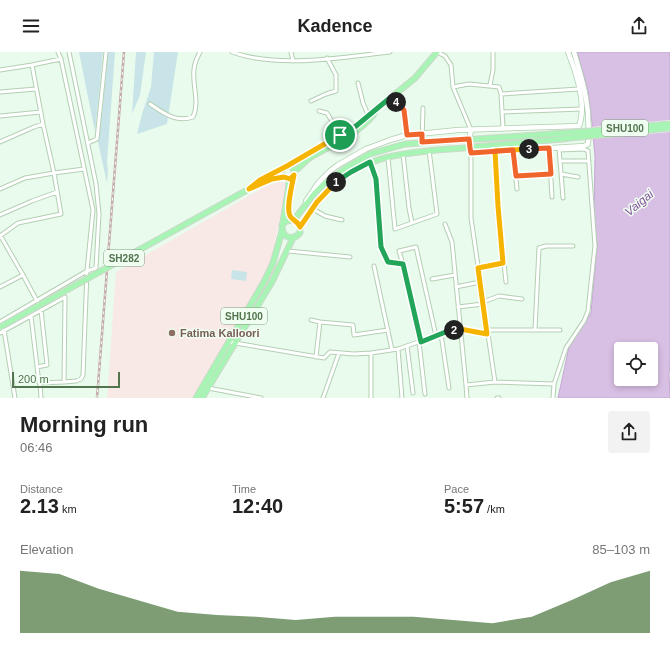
<!DOCTYPE html>
<meta charset="utf-8">
<style>
:root{--surface:#fff;--page:#f2f2f2;--text:#222;--muted:#767676;--accent:#48753a}
body{margin:0;font-family:Helvetica,sans-serif;background:var(--page);color:var(--text);height:100vh;display:flex;flex-direction:column;font-size:15px;white-space:nowrap}
*{box-sizing:border-box;margin:0}
p{font-size:13px;color:var(--muted)}
.icon{flex:none;width:22px;height:22px;fill:none;stroke:currentColor;stroke-width:2;stroke-linecap:round;stroke-linejoin:round}
.map{position:relative;height:346px;overflow:hidden}
.side{display:flex;flex-direction:column;background:var(--surface);flex:1}
.side>*{flex:none}
.buttons{position:absolute;left:614px;top:290px;display:grid;gap:8px}
.buttons a{display:grid;place-items:center;width:44px;height:44px;border-radius:4px;background:var(--surface);box-shadow:0 2px 6px #0003;font-size:20px}
.scale{position:absolute;left:12px;bottom:10px;width:108px;box-sizing:border-box;padding-left:4px;border:2px solid #52744e;border-top:0;font-size:11px;line-height:14px;white-space:nowrap;color:#52744e;-webkit-text-stroke:3px #f0fef2;paint-order:stroke}
.pin{position:absolute;display:grid;place-items:center;width:34px;height:34px;color:#fff;margin:-17px;border:2px solid #fff;border-radius:50%;box-shadow:0 1px 4px #0007}
.km{position:absolute;width:20px;height:20px;margin:-10px;border-radius:50%;background:#222;color:#fff;font-size:11px;line-height:20px;text-align:center}
.round{display:grid;place-items:center;flex:none;width:42px;height:42px;border-radius:4px;background:var(--page)}
.head{display:flex;align-items:center;justify-content:space-between;height:68px;padding:0 20px}
h1{font-size:22px;font-weight:700;line-height:30px}
.stats{display:grid;grid-template-columns:repeat(3,1fr);gap:6px;height:68px;padding:4px 20px}
.stats div{display:grid;align-content:center}
.stats b{font-size:20px;font-weight:700}
.stats small{font-size:11px;font-weight:400}
.stats p{font-size:11px}
.chart{height:112px;padding:8px 20px}
.chart p{display:flex;justify-content:space-between}
.chart svg{width:100%;height:72px;margin-top:4px;fill:var(--accent);opacity:.7}
header{display:flex;justify-content:space-between;align-items:center;height:52px;padding:0 20px;background:var(--surface);font-size:18px;font-weight:700}
.map>svg:first-child{display:block}
.education{fill:#f8e9e6}
.green{fill:#c8e4e8}
.water{fill:#d8bfe4;stroke:#c7a6d5;fill-rule:evenodd}
.pier{fill:#e9fbec}
.lines{fill:none;stroke-linecap:round;stroke-linejoin:round}
.street-casing{stroke:#b3cfb3;stroke-width:5}
.secondary-casing{stroke:#aecfae;stroke-width:6}
.primary-casing{stroke:#cfd8cd;stroke-width:7}
.street{stroke:#fff;stroke-width:3}
.secondary{stroke:#fff;stroke-width:4.5}
.primary{stroke:#a7f4b4;stroke-width:5}
.rail-casing{stroke:#c5aaa8;stroke-width:2.5}
.rail{stroke:#f0fef2;stroke-width:1;stroke-dasharray:3;stroke-linecap:butt}
.primary-bridge-casing{stroke:#cfd8cd;stroke-width:7;stroke-linecap:butt}
.primary-bridge{stroke:#a7f4b4;stroke-width:5}
.split-1-casing{stroke:#fff;stroke-width:8}
.split-2-casing{stroke:#fff;stroke-width:8}
.split-3-casing{stroke:#fff;stroke-width:8}
.split-4-casing{stroke:#fff;stroke-width:8}
.split-5-casing{stroke:#fff;stroke-width:8}
.split-1{stroke:#f5b400;stroke-width:5}
.split-2{stroke:#22a559;stroke-width:5}
.split-3{stroke:#f5b400;stroke-width:5}
.split-4{stroke:#f0652b;stroke-width:5}
.split-5{stroke:#22a559;stroke-width:5}
.education-dot{fill:#8d6e63;stroke:#f0fef2;stroke-width:1.5}
.labels{text-anchor:middle;dominant-baseline:central;stroke-width:3;stroke-linejoin:round;paint-order:stroke}
.shield{fill:#f0fef2;stroke:#819d7f;stroke-width:1}
.shield-label{font-size:10px;font-weight:bold;fill:#52744e}
.education-label{font-size:11px;font-weight:bold;fill:#785e54;stroke:#f0fef2;text-anchor:start}
.water-label{font-size:12px;font-style:italic;fill:#85549a;stroke:#f0fef2}
</style>
<header><svg class="icon" aria-label="menu" viewBox="0 0 24 24"><path d="M4 6h16M4 12h16M4 18h16"/></svg>Kadence<svg class="icon" aria-label="share" viewBox="0 0 24 24"><path d="M12 15V3M7 8l5-5 5 5M5 13v7h14v-7"/></svg></header>
<div class="map">
<svg width="670" height="346" viewBox="0 0 670 346">
<rect width="100%" height="100%" fill="#e9fbec"/>
<path class="education" d="M281,129l6,3 -17,81 -8,17 -59,103 -10,13h-86l9,-126 150,-86z"/>
<path class="green" d="M79,0h24l-8,80z
M108,0h7l-8,110 1,9 -1,12 -9,-41 4,-27z
M136,0h10l-6,43 -8,19z
M154,0h24l-11,72 -30,10 5,-20 9,-27z
M232,218l15,2 -1,9 -15,-2z"/>
<path class="water" d="M577,0h93v312l-1,10 1,24h-112l11,-51 22,-34 6,-68 -3,-24 1,-65 -3,-33 -4,-33zM621,297h30v30h-30z"/>
<path class="pier" d="M670,68v12l-79,7v-12z"/>
<g class="lines">
<defs>
<path id="street" d="M58,0l3,7 32,151 -6,61 -4,104 -2,4 -5,2 -12,1
M232,0c46,17 111,5 158,0
M291,0l2,9
M437,0l8,4 6,9 2,22 18,43
M32,13l29,-6
M0,18l32,-5 11,59
M358,31l5,20 6,14
M490,33l3,-15v-18
M453,35l16,-3 30,3 2,7 2,34
M0,40l36,-3
M501,42l78,-5
M391,45l13,13 3,25
M311,49l15,-7 10,-3v-16l-9,-17
M150,52c14,9 25,19 43,13 7,-15 -1,-32 1,-47 0,-7 3,-12 6,-18
M319,59l8,2 13,22
M502,60l80,-3
M0,64l41,-4
M0,90l34,-15 9,-3 11,49 30,-4
M88,91l9,-4 9,-87
M422,91l1,-35
M549,95l3,50
M559,96l4,50
M513,98l4,39
M495,99l3,55 8,76
M403,102l6,54 3,15
M388,106l7,71 42,-15 -8,-64
M560,109h29
M370,110l6,17 5,68 7,15 15,2 18,77 -23,8 -27,4v45
M561,122l17,3
M516,124l35,-2
M0,137l25,-11 29,-5 7,41 -43,9 -18,13
M313,157l12,7 17,4
M0,163l32,-14 25,-9
M445,172l7,18 14,143
M0,183l23,40
M288,199l62,6
M403,212l-4,-13 17,-4 20,89
M374,214l18,84
M478,216l25,-5
M432,227l23,-4
M0,235l23,-12 14,26
M456,235l24,-5
M483,250l16,-6 23,3
M458,255l25,-3
M311,268l9,2 -4,35
M0,270l87,-51 9,-3 3,-54 -3,-30 -27,-132
M320,270l33,3 1,10 34,-5
M4,278l11,68
M487,278h73
M535,278l4,-82 7,-2h27
M0,281l65,-36 -1,85 -25,1 -8,-67
M441,282l8,54
M421,289l28,-10 11,-2 27,5
M229,290l95,16 6,-6 24,2 17,-1
M419,290l6,52
M407,294l6,47
M398,297l4,49
M37,315l10,-2 -6,-55
M495,330l59,2 -1,14
M40,331l1,15
M554,332l12,-36 18,-27 4,-10 7,-65 -7,-95 -4,-2 -25,1
M208,336l53,10
M323,346l16,-45
M467,346l-1,-13 29,-3 -24,-164v-65
M497,346h2"/>
<path id="secondary" d="M471,78c-2,8 -2,15 0,23l113,-7 4,-2c3,-35 -4,-59 -14,-92
M306,149l13,-19 11,-11 8,-6 28,-16 24,-9 17,-5 51,-5 121,-4c8,-21 -3,-54 -11,-74"/>
<path id="primary" d="M282 120a6 6 0 1 1 12 0a6 6 0 1 1-12 0Z
M287,114l69,-40 59,-48 22,-26
M295,119c5,-4 10,-10 16,-14 17,-10 58,-29 65,-47
M255,134l17,-7 12,-2
M249,137l11,-9 26,-13
M291,138l3,-15
M294,168l20,-26 10,-10 23,-17 23,-13 35,-10 174,-12
M282,173l4,-4 8,-1 6,5v8c-7,8 -17,5 -18,-5l7,-43 -1,-6
M300,175c10,-14 19,-29 32,-41 38,-36 93,-34 141,-39 36,-3 71,-6 107,-10
M196,346l69,-118 8,-17 9,-32
M202,346l70,-116 21,-44"/>
</defs>
<use href="#street" class="street-casing"/>
<use href="#secondary" class="secondary-casing"/>
<use href="#primary" class="primary-casing"/>
<use href="#street" class="street"/>
<use href="#secondary" class="secondary"/>
<use href="#primary" class="primary"/>
<defs>
<path id="rail" d="M97,346l27,-346"/>
</defs>
<use href="#rail" class="rail-casing"/>
<use href="#rail" class="rail"/>
<defs>
<path id="primary-bridge" d="M579,80l91,-8
M580,85l90,-9
M0,275l249,-138"/>
</defs>
<use href="#primary-bridge" class="primary-bridge-casing"/>
<use href="#primary-bridge" class="primary-bridge"/>
</g>
<g class="lines">
<defs>
<path id="split-1" d="M336,130l-19,20 -17,25c-2,-6 -7,-6 -10,-11 -4,-8 2,-31 4,-41l-4,4 -6,-2 -12,2 -23,10 11,-9 27,-14 53,-31"/>
<path id="split-2" d="M336,130l15,-10 19,-10 6,17 5,68 7,15 15,2 18,78 27,-11 6,-1"/>
<path id="split-3" d="M454,278l6,-1 27,5 -9,-66 25,-5 -5,-57 -3,-55 34,-2"/>
<path id="split-4" d="M396,50l8,8 3,25 15,-1v8l47,-3 1,9 1,5 42,-3 3,26 35,-2 -2,-26 -20,1"/>
<path id="split-5" d="M340,83l16,-9 35,-29 5,5"/>
</defs>
<use href="#split-1" class="split-1-casing"/>
<use href="#split-2" class="split-2-casing"/>
<use href="#split-3" class="split-3-casing"/>
<use href="#split-4" class="split-4-casing"/>
<use href="#split-5" class="split-5-casing"/>
<use href="#split-1" class="split-1"/>
<use href="#split-2" class="split-2"/>
<use href="#split-3" class="split-3"/>
<use href="#split-4" class="split-4"/>
<use href="#split-5" class="split-5"/>
</g>
<circle class="education-dot" cx="172" cy="281" r="4"/>
<g class="labels">
<g class="shield">
<rect x="602" y="68" width="46" height="16" rx="3"/>
<rect x="104" y="198" width="40" height="16" rx="3"/>
<rect x="221" y="256" width="46" height="16" rx="3"/>
</g>
<g class="shield-label">
<text x="625" y="76">SHU100</text>
<text x="124" y="206">SH282</text>
<text x="244" y="264">SHU100</text>
</g>
<g class="education-label">
<text x="180" y="281">Fatima Kalloori</text>
</g>
<g class="water-label">
<text transform="translate(639 151) rotate(-40)">Vaigai</text>
</g>
</g>
</svg>
<div class="buttons">
<a><svg class="icon" aria-label="locate" viewBox="0 0 24 24"><circle cx="12" cy="12" r="6"/><path d="M12 2v4M12 18v4M2 12h4M18 12h4"/></svg></a>
</div>
<div class="scale">200 m</div>
<div class="pin" style="left:340px;top:83px;background:#1e9e55"><svg class="icon" aria-label="arrive" viewBox="0 0 24 24"><path d="M6 21V4h12l-3 4 3 4H6"/></svg></div>
<b class="km" style="left:336px;top:130px">1</b>
<b class="km" style="left:454px;top:278px">2</b>
<b class="km" style="left:529px;top:97px">3</b>
<b class="km" style="left:396px;top:50px">4</b>
</div>
<section class="side">
<div class="head"><div><h1>Morning run</h1><p>06:46</p></div><a class="round"><svg class="icon" aria-label="share" viewBox="0 0 24 24"><path d="M12 15V3M7 8l5-5 5 5M5 13v7h14v-7"/></svg></a></div>
<div class="stats">
<div><p>Distance</p><b>2.13<small> km</small></b></div>
<div><p>Time</p><b>12:40</b></div>
<div><p>Pace</p><b>5:57<small> /km</small></b></div>
</div>
<div class="chart"><p><span>Elevation</span>85–103 m</p>
<svg viewBox="0 0 160 44" preserveAspectRatio="none"><path d="M0 44V6L10 8L20 17L30 24L40 31L50 33L60 34L70 36L80 34L90 34L100 34L110 36L120 38L130 34L140 24L150 13L160 6V44z"/></svg>
</div>
</section>
